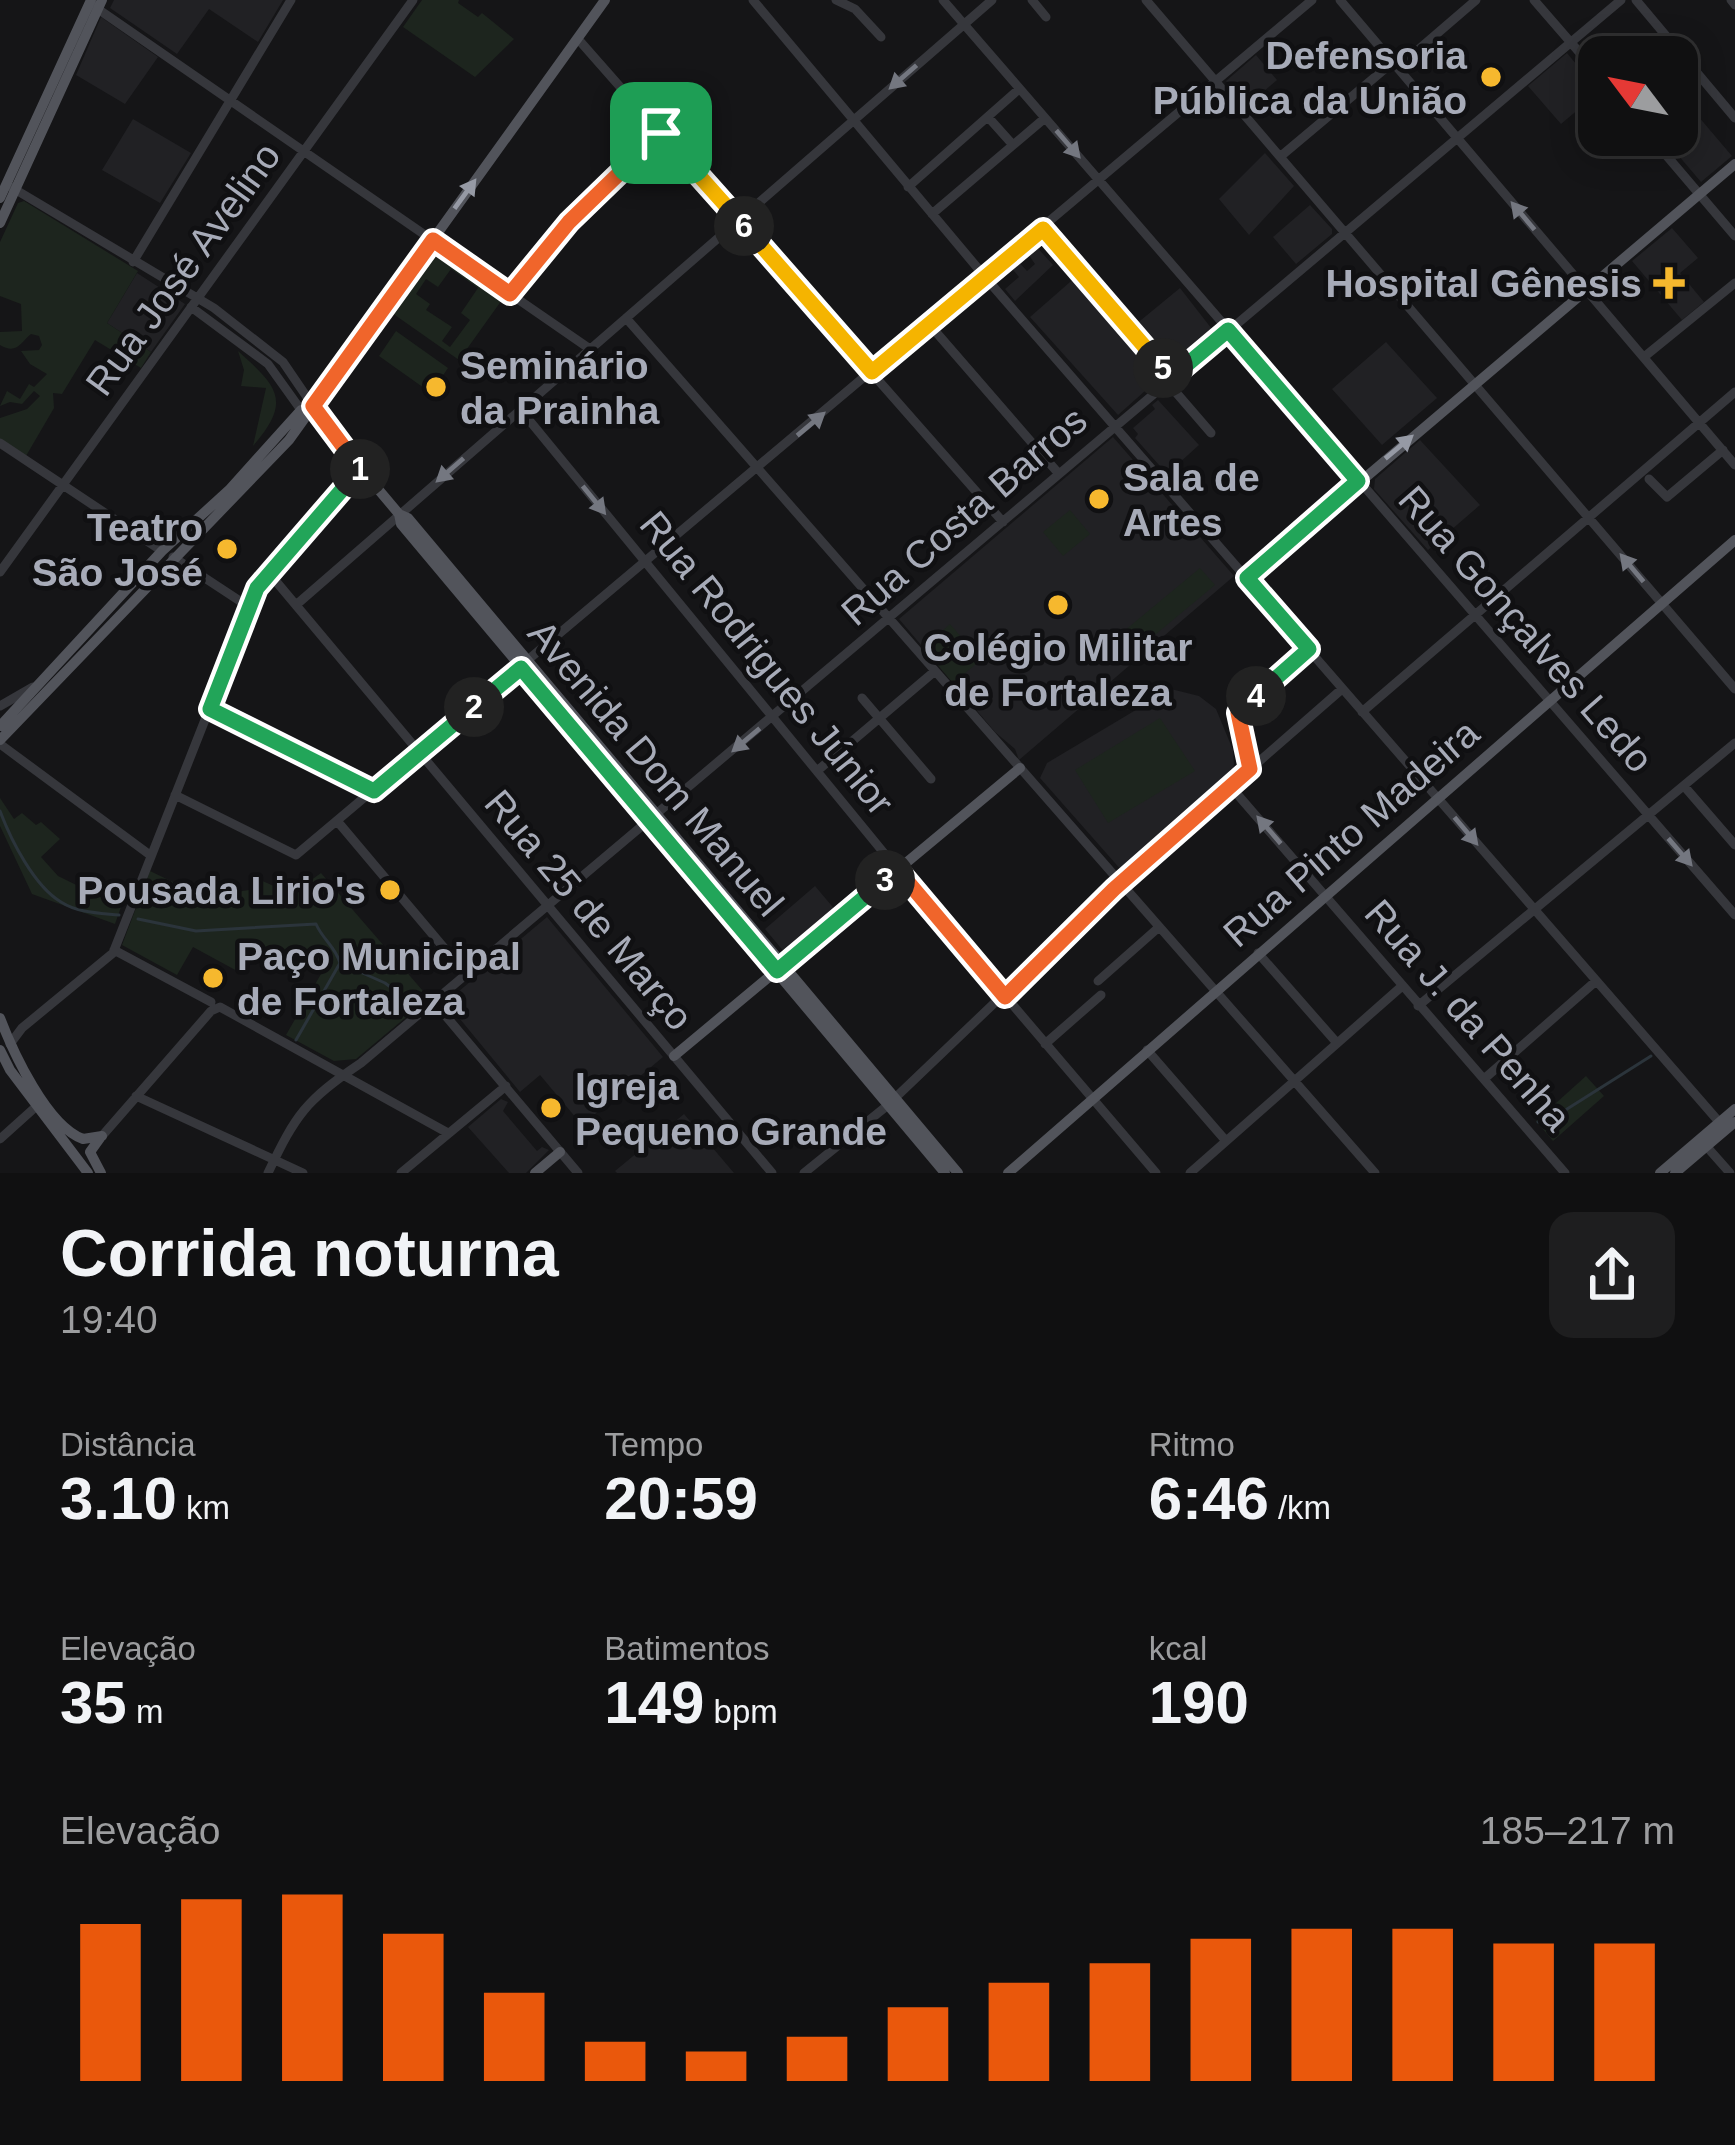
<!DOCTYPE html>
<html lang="pt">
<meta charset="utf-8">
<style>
:root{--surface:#101011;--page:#1e1e1f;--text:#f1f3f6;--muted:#9c9d9f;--line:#303031;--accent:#ea580c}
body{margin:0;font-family:Arial,sans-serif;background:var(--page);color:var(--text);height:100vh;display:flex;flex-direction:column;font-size:45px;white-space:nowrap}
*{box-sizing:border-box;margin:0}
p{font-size:39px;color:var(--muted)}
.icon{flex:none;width:66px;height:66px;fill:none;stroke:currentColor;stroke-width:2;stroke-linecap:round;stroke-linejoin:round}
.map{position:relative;height:1173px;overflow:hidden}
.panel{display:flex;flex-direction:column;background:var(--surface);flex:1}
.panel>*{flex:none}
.needle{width:78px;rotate:302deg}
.controls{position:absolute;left:1578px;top:36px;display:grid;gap:24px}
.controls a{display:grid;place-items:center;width:120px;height:120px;border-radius:24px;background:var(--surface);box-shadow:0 6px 30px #0003,0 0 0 3px var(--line);font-size:60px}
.pin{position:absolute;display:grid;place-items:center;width:102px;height:102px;color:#fff;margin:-51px;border-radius:24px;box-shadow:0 6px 18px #0006}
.km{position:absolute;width:60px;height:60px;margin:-30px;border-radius:50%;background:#222;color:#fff;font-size:33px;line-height:60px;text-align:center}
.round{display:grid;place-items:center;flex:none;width:126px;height:126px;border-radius:24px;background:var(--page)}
.summary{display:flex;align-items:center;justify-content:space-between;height:204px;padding:0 60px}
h1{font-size:66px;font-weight:800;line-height:90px}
.metrics{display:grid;grid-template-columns:repeat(3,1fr);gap:18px;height:204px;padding:12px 60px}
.metrics div{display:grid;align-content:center}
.metrics b{font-size:60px;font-weight:800}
.metrics small{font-size:33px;font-weight:400}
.metrics p{font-size:33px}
.chart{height:336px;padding:24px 60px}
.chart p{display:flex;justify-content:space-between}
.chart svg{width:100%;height:216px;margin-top:12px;stroke:var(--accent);stroke-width:6}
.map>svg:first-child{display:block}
.built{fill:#212124}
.green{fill:#1d251e;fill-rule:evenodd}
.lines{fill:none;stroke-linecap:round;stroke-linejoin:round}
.stream{stroke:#2b343b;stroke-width:3}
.minor{stroke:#36373c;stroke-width:9}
.major{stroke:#52545b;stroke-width:10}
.oneway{fill:#747780}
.oneway2{fill:#969aa5}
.split-1-casing{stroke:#fff;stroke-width:24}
.split-2-casing{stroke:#fff;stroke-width:24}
.split-3-casing{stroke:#fff;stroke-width:24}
.split-4-casing{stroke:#fff;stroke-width:24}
.split-5-casing{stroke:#fff;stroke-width:24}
.split-6-casing{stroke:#fff;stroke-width:24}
.split-7-casing{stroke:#fff;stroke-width:24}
.split-1{stroke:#f0652b;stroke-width:15}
.split-2{stroke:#22a559;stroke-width:15}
.split-3{stroke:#22a559;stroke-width:15}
.split-4{stroke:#f0652b;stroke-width:15}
.split-5{stroke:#22a559;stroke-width:15}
.split-6{stroke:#f5b400;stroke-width:15}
.split-7{stroke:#f5b400;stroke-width:15}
.poi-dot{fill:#f6b82e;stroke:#101012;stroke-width:4.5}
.labels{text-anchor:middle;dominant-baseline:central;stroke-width:9;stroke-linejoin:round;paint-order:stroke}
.poi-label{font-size:39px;font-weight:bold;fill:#a7abb8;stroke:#101012;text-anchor:end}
.street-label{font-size:39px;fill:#a7abb8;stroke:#101012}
</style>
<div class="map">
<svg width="1735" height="1173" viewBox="0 0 1735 1173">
<rect width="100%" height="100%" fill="#151517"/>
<path class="built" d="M114,0h169l-25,42 -49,-33 -32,45 -67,-46z
M101,17l57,40 -33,47 -49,-29z
M1567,53l32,39 -38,32 -33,-38z
M1256,55l21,25 -30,26 -21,-25z
M1698,116l34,40 -31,26 -34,-40z
M133,119l58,34 -31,50 -58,-33z
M1265,153l29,33 -45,49 -30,-36z
M1310,205l22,24v5l-36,30 -23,-27z
M1672,228l26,30 -18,15 24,29 -22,18 -50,-59z
M1034,244l19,21 -38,36 -10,-12 14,-12 -10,-12 7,-6 11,12 8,-7 -9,-13z
M137,273l48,31 -34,48 -44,-29z
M1078,275l86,99 -46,41 -88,-98z
M1180,288l35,45 -44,37 -36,-45z
M1386,342l51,56 -55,47 -50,-56z
M1158,400l41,45 -32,29 -32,-36 3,-4 -5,-6 22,-19 -3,-4z
M1113,437l121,139 -215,184 -4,-11 -20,-17 -96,-113z
M1420,440l60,65 -52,45 -54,-61 1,-10z
M1171,689l28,7 17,13 17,41 1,15 -3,8 -109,98 -82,-93 7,-15z
M815,886l22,26 -52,41 -20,-24z
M547,917l116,140 -81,68 -42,-50 -20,17 -74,-90z
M501,1099l7,3 -5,9 34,40 5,-4 7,3 -23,23h-17l-41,-46z
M684,1114l50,59h-117l-2,-2z"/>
<path class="green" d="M422,0h37l-1,3 20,14 4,-4 32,26 -39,38 -72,-50z
M24,201l114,70 -31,52 44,29 -10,16 -46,-28 -33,54 -9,-1 1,15 -28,48 -26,-17v-21l27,-9 13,-13 -6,-5 -12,13 -12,-2 -10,4 7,-15 13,8 9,-15 5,3 13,-13 -17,-10 -9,-13 18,-1 3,-5 -3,-9 -8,-2c-10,8 -14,21 -31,11v-13l22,-1 -1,-27 -21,-8v-54l18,-39z
M437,249l67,48 -45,63 -67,-47zM451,269l27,19 -17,25 9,7 -20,27 -8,-6 10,-14 -26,-17 4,-6 -14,-10 10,-15 12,8z
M396,331l52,37 -17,25 -52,-37z
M238,351c40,36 54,50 15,95l13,-58 -25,-2 3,-16z
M1070,510l20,24 -27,22 -20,-24z
M1200,568l15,17 -89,74 -14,-18z
M950,624l31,36 -28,23 -30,-35z
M1160,718l35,53 -87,52 -33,-53z
M0,798l14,21 8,-6 14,12 5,-3 19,17 -19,18 17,19 63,31 -6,17 -83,-30 -32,-68z
M150,871l54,26 45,-7 2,-14 41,18 29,-21 108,125 -73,61 -22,2 -48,-26 39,-68 -36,-21 -8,13 -27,-15 -15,28 -46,-25 -16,28 -55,-30z
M1586,1076l18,20 -51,45 -17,-20z"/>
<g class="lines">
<path class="stream" d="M0,811c11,29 34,75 61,91 17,11 38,11 58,13
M138,919l58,12 120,-7c7,16 19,22 24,39l-44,77
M340,963l45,20 30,22
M1538,1122l18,-6 95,-60"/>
<path class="minor" d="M753,0l238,284 729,839
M836,0l19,9 26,28
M943,0l792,915
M1032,0l14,17
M1146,0l589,689
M1340,0l395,465
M1534,0l65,75
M1636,0l99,118
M1731,0l4,5
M95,7l495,342
M578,39l425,483
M988,117l25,28
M1649,135l86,101
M1281,156l106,-89 24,-11 65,-56
M11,187l203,121 69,54 30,44
M908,187l111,-98
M932,214l113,-96
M1043,229l128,149
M133,262l158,-262
M510,294l59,-72 92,-89
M191,307l77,57 33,46
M626,318l749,855
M929,324l130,150
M1644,357l91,-74
M1167,382l44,51
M520,409l382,466 254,298
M0,443l162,108
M1649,479l18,18 56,-47
M173,557l76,50
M0,572l413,-572
M269,573l503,600
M296,605l696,-605
M862,698l69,81
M0,706l33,-19
M210,709l164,82
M1362,712l373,-320
M0,744l150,111
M1250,769l-12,-56 71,-64
M817,771l118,-100
M1684,786l51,59
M1231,787l334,386
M175,795l121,60 1016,-855
M338,822l128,152
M114,950l97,52
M1258,953l79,90
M1098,981l60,-53
M434,1002l144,171
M1418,1006l317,-263
M10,1044l12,-16 91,-75 144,-365 104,-119
M1045,1044l56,-49
M1147,1050l79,91
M1484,1079l112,-98
M136,1096l167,77
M895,1098l226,-216 221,-193
M102,1136l109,-125 9,-4 228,126
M0,1139l40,-36
M1707,1147l23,26
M268,1173c28,-59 38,-73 93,-110l1260,-1063
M401,1173l105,-87
M804,1173l84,-68
M1190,1173l211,-186"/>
<path class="major" d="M0,198l91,-198
M0,223l102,-223
M313,406l6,13 80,95 2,10 544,649
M399,514l9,4 550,655
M1247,578l488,-414
M0,726l162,-175 67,-61 72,-80 10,5
M0,740l289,-300 316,-440
M0,1018c13,34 47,108 83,121l19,-3
M0,1050l10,20 78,103
M674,1056l346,-288
M100,1138l-10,14 11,21
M535,1173l25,-21
M1008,1173l727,-633
M1660,1173l75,-64
M1675,1173l60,-51"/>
</g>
<defs><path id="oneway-solid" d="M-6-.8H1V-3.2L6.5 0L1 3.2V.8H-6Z" transform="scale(3)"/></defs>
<g class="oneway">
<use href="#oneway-solid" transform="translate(903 77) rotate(139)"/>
<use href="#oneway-solid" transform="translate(1068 144) rotate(49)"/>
<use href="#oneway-solid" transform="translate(1523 216) rotate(-130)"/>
<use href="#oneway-solid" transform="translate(811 424) rotate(-40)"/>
<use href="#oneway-solid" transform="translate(450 470) rotate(139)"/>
<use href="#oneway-solid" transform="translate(594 500) rotate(51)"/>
<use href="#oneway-solid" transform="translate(1632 568) rotate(-130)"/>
<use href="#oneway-solid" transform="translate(746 740) rotate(140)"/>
<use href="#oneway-solid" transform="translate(1269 830) rotate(-131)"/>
<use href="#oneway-solid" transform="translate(1466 831) rotate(50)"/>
<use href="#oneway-solid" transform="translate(1680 852) rotate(49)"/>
</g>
<g class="oneway2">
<use href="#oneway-solid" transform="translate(465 194) rotate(-54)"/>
<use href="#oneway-solid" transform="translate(1399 447) rotate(-40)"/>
</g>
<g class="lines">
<defs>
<path id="split-1" d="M360,469l-47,-63 120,-166 77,54 59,-72 92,-89"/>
<path id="split-2" d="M360,469l-103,119 -47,121 164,82 100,-84"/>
<path id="split-3" d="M474,707l47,-39 256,303 108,-91"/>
<path id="split-4" d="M885,880l12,-11 108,128 109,-108 136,-120 -12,-56 18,-17"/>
<path id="split-5" d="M1163,368l8,10 57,-48 130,151 -111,97 62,71 -53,47"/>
<path id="split-6" d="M744,226l128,146 171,-143 120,139"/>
<path id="split-7" d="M661,133l83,93"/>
</defs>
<use href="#split-1" class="split-1-casing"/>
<use href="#split-2" class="split-2-casing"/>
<use href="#split-3" class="split-3-casing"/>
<use href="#split-4" class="split-4-casing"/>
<use href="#split-5" class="split-5-casing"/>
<use href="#split-6" class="split-6-casing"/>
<use href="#split-7" class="split-7-casing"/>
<use href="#split-1" class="split-1"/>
<use href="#split-2" class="split-2"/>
<use href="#split-3" class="split-3"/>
<use href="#split-4" class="split-4"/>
<use href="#split-5" class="split-5"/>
<use href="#split-6" class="split-6"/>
<use href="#split-7" class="split-7"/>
</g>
<g class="poi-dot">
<circle cx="1491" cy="77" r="12"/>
<path d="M1663 265h12v12h12v12h-12v12h-12v-12h-12v-12h12z"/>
<circle cx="436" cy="387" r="12"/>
<circle cx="1099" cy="499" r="12"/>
<circle cx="227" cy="549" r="12"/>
<circle cx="1058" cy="605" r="12"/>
<circle cx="390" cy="890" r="12"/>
<circle cx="213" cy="978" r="12"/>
<circle cx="551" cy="1108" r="12"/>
</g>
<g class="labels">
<g class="poi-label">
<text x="1467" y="55">Defensoria<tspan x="1467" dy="45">Pública da União</tspan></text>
<text x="1642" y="283">Hospital Gênesis</text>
<text x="460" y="365" text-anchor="start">Seminário<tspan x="460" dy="45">da Prainha</tspan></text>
<text x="1123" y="477" text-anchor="start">Sala de<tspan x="1123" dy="45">Artes</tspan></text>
<text x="203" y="527">Teatro<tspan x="203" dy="45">São José</tspan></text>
<text x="1058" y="647" text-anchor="middle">Colégio Militar<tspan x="1058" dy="45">de Fortaleza</tspan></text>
<text x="366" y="890">Pousada Lirio's</text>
<text x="237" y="956" text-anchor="start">Paço Municipal<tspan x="237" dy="45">de Fortaleza</tspan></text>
<text x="575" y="1086" text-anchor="start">Igreja<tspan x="575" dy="45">Pequeno Grande</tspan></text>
</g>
<g class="street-label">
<text transform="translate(183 269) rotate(-54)">Rua José Avelino</text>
<text transform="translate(964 516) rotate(-41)">Rua Costa Barros</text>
<text transform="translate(1526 629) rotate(49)">Rua Gonçalves Ledo</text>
<text transform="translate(767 663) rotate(51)">Rua Rodrigues Júnior</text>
<text transform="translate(656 768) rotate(50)">Avenida Dom Manuel</text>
<text transform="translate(1351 833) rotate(-41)">Rua Pinto Madeira</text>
<text transform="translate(589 910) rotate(50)">Rua 25 de Março</text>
<text transform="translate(1468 1015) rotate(49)">Rua J. da Penha</text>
</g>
</g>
</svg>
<div class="controls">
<a><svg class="needle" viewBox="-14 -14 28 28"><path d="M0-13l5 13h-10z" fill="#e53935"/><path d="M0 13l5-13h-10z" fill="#9c9d9f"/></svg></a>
</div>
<div class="pin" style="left:661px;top:133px;background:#1e9e55"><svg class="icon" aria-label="arrive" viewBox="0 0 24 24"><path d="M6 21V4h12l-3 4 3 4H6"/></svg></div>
<b class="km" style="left:360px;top:469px">1</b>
<b class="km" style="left:474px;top:707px">2</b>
<b class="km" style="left:885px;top:880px">3</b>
<b class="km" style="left:1256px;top:696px">4</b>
<b class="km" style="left:1163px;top:368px">5</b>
<b class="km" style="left:744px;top:226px">6</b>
</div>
<section class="panel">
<div class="summary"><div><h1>Corrida noturna</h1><p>19:40</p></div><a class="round"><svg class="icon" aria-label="share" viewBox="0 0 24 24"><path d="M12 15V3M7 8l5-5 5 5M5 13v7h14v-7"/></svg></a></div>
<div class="metrics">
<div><p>Distância</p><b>3.10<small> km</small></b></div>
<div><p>Tempo</p><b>20:59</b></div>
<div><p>Ritmo</p><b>6:46<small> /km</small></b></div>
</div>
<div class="metrics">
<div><p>Elevação</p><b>35<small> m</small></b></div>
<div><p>Batimentos</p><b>149<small> bpm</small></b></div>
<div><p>kcal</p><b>190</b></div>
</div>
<div class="chart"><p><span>Elevação</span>185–217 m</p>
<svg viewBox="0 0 160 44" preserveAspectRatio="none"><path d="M5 44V12M15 44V7M25 44V6M35 44V14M45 44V26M55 44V36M65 44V38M75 44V35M85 44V29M95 44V24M105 44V20M115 44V15M125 44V13M135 44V13M145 44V16M155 44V16"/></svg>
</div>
</section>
